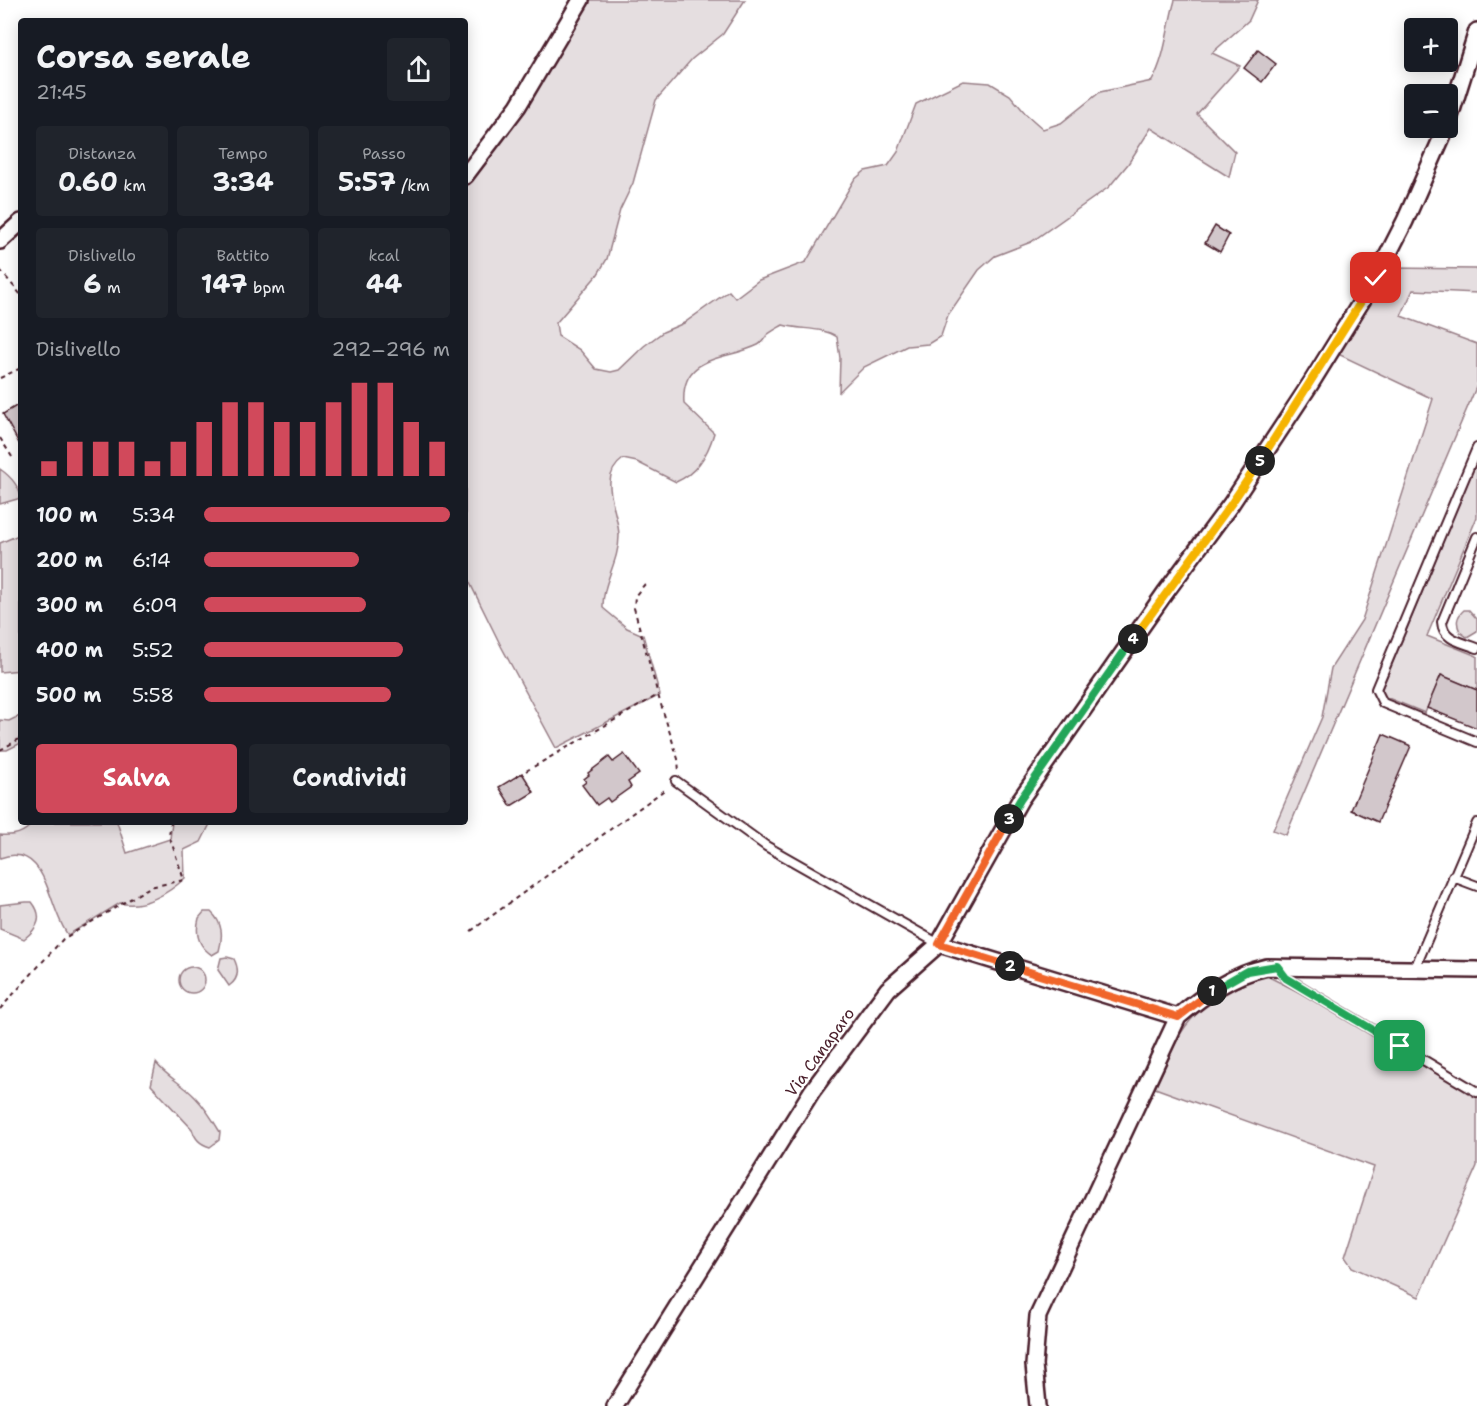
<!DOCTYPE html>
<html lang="it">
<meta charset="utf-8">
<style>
:root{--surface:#171b24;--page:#20242c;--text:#f1f3f6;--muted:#9ea1a6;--accent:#d1495b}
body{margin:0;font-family:"Shantell Sans",sans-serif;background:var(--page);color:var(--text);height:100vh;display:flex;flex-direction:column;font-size:22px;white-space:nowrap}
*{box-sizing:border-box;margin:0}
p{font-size:20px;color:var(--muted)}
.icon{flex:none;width:33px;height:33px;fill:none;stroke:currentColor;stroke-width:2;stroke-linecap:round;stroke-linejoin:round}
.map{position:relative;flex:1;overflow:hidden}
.side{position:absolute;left:18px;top:18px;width:450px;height:807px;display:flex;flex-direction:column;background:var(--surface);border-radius:6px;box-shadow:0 3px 15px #0003}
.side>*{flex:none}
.fabs{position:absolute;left:1404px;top:18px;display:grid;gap:12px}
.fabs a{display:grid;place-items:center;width:54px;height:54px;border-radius:6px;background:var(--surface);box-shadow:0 3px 15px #0003;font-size:30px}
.pin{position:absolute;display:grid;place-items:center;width:51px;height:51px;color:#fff;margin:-26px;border-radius:12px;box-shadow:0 3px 9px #0006}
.km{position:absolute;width:30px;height:30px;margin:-15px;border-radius:50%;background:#222;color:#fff;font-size:16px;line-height:30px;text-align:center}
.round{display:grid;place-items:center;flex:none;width:63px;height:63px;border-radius:6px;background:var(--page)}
.headline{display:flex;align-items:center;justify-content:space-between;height:102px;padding:0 18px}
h1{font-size:33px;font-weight:700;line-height:45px}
.figures{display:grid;grid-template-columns:repeat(3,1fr);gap:9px;height:102px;padding:6px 18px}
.figures div{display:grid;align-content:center;border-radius:6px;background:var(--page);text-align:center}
.figures b{font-size:26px;font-weight:700}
.figures small{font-size:16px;font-weight:400}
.figures p{font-size:16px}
.chart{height:168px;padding:12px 18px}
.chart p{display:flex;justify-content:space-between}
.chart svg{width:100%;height:108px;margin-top:6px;stroke:var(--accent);stroke-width:6}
.button{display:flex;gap:12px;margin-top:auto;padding:12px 18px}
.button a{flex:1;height:69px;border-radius:6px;background:var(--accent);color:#fff;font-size:24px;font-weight:700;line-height:69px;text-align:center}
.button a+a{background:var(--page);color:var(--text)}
ul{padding:0 18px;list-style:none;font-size:20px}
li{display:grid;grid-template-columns:96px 72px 1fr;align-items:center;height:45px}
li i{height:15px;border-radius:8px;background:var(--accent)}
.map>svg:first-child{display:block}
.green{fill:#e5dee0;stroke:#987e86;stroke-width:1.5}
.building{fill:#d2c7cb;stroke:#4a1f2b;stroke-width:1.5}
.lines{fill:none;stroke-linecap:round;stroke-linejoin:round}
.service-casing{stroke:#4a1f2b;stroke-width:12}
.minor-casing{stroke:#4a1f2b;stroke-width:20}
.path{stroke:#4a1f2b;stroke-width:2;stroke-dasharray:4.5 4.5;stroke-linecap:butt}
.service{stroke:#fff;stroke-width:8}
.minor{stroke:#fff;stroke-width:15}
.split-1-casing{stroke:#fff;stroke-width:12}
.split-2-casing{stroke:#fff;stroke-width:12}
.split-3-casing{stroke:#fff;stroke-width:12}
.split-4-casing{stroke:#fff;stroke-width:12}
.split-5-casing{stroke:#fff;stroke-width:12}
.split-6-casing{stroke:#fff;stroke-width:12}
.split-1{stroke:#22a559;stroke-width:8}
.split-2{stroke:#f0652b;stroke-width:8}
.split-3{stroke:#f0652b;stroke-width:8}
.split-4{stroke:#22a559;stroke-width:8}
.split-5{stroke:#f5b400;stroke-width:8}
.split-6{stroke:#f5b400;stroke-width:8}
.labels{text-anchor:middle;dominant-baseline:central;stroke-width:4.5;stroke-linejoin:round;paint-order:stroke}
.street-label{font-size:16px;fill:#4a1f2b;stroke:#fff}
</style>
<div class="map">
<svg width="1477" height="1406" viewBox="0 0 1477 1406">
<rect width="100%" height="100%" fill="#fff"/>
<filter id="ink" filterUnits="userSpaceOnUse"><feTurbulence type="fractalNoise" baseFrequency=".0167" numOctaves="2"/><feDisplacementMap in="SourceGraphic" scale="12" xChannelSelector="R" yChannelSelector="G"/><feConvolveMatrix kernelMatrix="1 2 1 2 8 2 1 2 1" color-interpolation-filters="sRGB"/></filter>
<g filter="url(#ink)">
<path class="green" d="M587,0h158l-22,34 -31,25 -36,41 -23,83 -13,27 -13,49 -9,15 -42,49 2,13 22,14 16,19 15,3 8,-2 25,-24 19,-14 21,-9 45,-32 6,7 24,-18 47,-18 48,-82 11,-9 23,-5 10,-14 18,-48 47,-23 27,2 20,12 16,19 17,15 18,-6 39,-31 52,-11c14,-25 15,-54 23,-81h83l-9,20 -37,33 28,13 -43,48 38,38 -6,25 -78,-49 -23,36 -19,23 -78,55 -36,14 -16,14 -31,45 -7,21 -13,8 -21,2 -43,21 -25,25 1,-34 -3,-21c-14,-10 -36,-7 -54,-12 -5,3 -11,6 -16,10 -3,4 -5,8 -9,10 -33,16 -78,9 -74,59l30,29c-6,21 -17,40 -38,49l-39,-20 -14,-3c-27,19 -4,52 -4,77 0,26 -17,47 -16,72l24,20 16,7 17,60 -104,53 -55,-102 -36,-73v-391z
M1389,268l88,1v24l-64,-3 -12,26 76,28v41l-191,450 -13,-5 49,-113 9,-49 31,-48 71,-221 -95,-45z
M1477,460v57l-50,119 50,20v34l-36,-15 -16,38 -42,-17 -2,-5z
M0,469c10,7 19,16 21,29l-21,6z
M21,534v136l-21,2v-129z
M1464,610h5l8,9v12l-10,6 -7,-5c-4,-9 -4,-15 4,-22z
M21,715v28l-14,7h-7v-30l9,1z
M34,822h83l10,31 43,-14 2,-17h39l-10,20 -17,8 1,28c-16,15 -42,31 -65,25l-52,32c-21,-28 -20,-94 -68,-77v-23c15,1 23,-1 34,-13z
M26,902h6c12,15 6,26 -8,37l-24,-10v-24z
M204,912h7c12,11 12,24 8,39l-7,4c-14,-9 -17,-22 -13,-37z
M227,957l7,2c5,10 5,20 -5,27l-11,-16 3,-12z
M179 980a13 13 0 1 1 26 0a13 13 0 1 1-26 0Z
M1265,975l56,28 156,93v70l-58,131 -67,-30 -7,-10 29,-90 -219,-79c9,-18 16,-38 26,-55 18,-29 54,-48 84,-58z
M156,1063c11,14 27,21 39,34 10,10 18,23 25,35l-1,8 -9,7c-10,-3 -15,-8 -18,-18l-41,-44z"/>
<path class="building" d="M1258,50l18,14 -14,18 -18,-14z
M1215,226l14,9 -9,17 -15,-9z
M21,403v44l-18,-33z
M1441,675l36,15v38l-50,-20z
M1383,734l28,12 -33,76 -27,-12z
M624,754l15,20 -11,8 3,5 -21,15 -3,-4 -10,7 -15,-20 4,-3 -2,-3 5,-4 -1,-2 21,-16 4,5z
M522,773l12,19 -23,14 -12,-19z"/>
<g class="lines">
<defs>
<path id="service" d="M1477,448l-101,241 7,14 94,39
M1477,537l-35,85c1,18 20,20 35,26
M676,781l90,65 173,98
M1453,877l24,9
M1278,967l8,11 191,114
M1415,968l62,-145"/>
<path id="minor" d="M1448,123l29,-92
M465,176l53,-70 63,-106
M0,241l21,-19
M939,944l81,-144 145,-207 66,-89 80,-121 65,-105 29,-57 41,-93
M615,1406l197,-315 76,-102 51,-45 239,73
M1038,1406l-4,-41 4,-49 140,-299c27,-23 54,-42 89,-50l210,3"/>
</defs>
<use href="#service" class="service-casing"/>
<use href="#minor" class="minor-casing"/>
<path class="path" d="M0,270l21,25
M0,378l21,-10
M0,438l14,22
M645,584l-10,12 -1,12 24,87
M0,750l21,-12
M526,771l132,-76 20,64 1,13
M471,931l196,-143
M0,1009l63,-70 87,-52 34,-7 -15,-45 2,-13"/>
<use href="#service" class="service"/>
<use href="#minor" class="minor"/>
</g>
</g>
<g class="lines" filter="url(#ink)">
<defs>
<path id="split-1" d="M1212,991l35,-20 30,-5 9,12 114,68"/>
<path id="split-2" d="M1010,966l168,51 34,-26"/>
<path id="split-3" d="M1009,819l-70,125 71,22"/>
<path id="split-4" d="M1009,819l11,-19 113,-161"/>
<path id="split-5" d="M1133,639l98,-135 29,-43"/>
<path id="split-6" d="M1260,461l116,-183"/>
</defs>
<use href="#split-1" class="split-1-casing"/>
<use href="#split-2" class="split-2-casing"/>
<use href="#split-3" class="split-3-casing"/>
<use href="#split-4" class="split-4-casing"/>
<use href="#split-5" class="split-5-casing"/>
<use href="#split-6" class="split-6-casing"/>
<use href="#split-1" class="split-1"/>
<use href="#split-2" class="split-2"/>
<use href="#split-3" class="split-3"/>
<use href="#split-4" class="split-4"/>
<use href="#split-5" class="split-5"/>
<use href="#split-6" class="split-6"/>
</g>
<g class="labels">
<g class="street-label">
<text transform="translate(820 1052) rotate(-54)">Via Canaparo</text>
</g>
</g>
</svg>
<div class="fabs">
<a>+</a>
<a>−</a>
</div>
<div class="pin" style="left:1400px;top:1046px;background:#1e9e55"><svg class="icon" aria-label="arrive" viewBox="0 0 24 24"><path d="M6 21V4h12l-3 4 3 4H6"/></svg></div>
<div class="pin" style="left:1376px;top:278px;background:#d93025"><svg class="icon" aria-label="check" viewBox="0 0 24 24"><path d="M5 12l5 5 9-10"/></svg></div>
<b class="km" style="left:1212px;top:991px">1</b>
<b class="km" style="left:1010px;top:966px">2</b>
<b class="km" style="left:1009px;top:819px">3</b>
<b class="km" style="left:1133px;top:639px">4</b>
<b class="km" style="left:1260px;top:461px">5</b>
<section class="side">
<div class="headline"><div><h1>Corsa serale</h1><p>21:45</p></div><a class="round"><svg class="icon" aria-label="share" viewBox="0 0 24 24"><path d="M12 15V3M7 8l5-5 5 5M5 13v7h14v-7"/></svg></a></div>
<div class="figures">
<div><p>Distanza</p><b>0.60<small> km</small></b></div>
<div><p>Tempo</p><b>3:34</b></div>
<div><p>Passo</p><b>5:57<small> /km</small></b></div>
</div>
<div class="figures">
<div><p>Dislivello</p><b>6<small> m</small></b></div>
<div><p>Battito</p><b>147<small> bpm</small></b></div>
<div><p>kcal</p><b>44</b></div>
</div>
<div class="chart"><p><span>Dislivello</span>292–296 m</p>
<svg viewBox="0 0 160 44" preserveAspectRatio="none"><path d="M5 44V38M15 44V30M25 44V30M35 44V30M45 44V38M55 44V30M65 44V22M75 44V14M85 44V14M95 44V22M105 44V22M115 44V14M125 44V6M135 44V6M145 44V22M155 44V30"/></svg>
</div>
<ul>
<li><b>100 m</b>5:34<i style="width:100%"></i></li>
<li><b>200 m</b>6:14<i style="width:63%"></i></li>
<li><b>300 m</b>6:09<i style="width:66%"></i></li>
<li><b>400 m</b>5:52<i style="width:81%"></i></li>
<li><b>500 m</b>5:58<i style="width:76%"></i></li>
</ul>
<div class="button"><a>Salva</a><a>Condividi</a></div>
</section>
</div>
